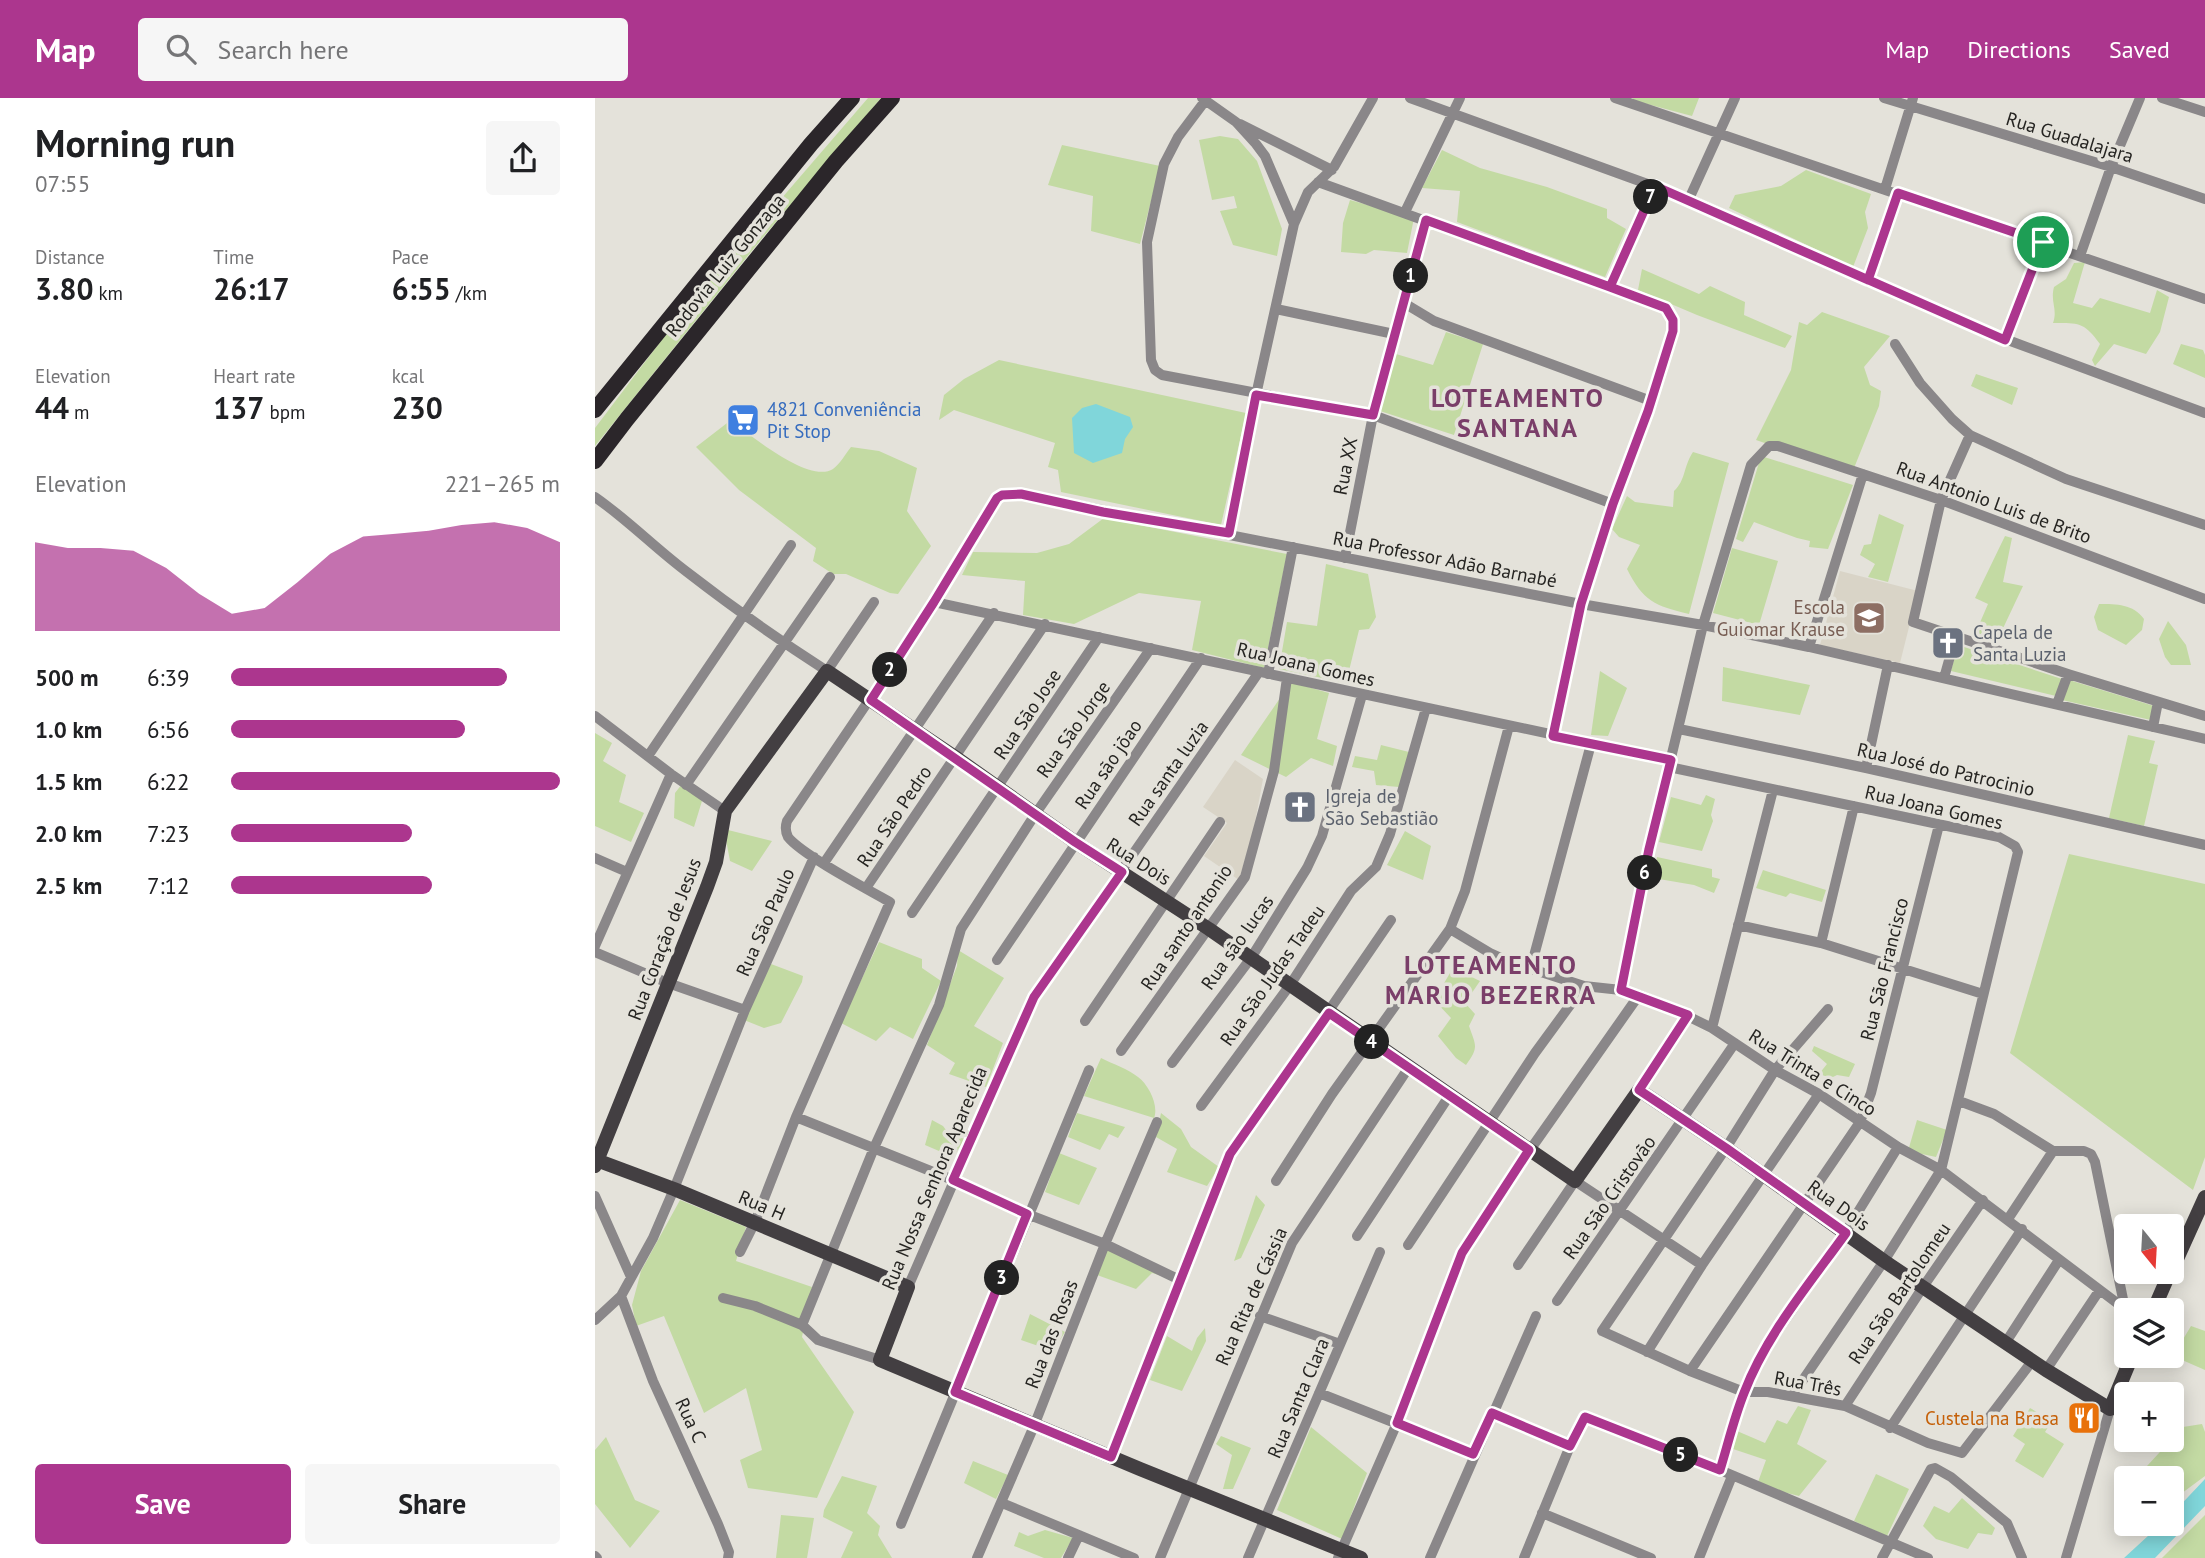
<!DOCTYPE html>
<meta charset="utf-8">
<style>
:root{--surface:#fff;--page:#f6f6f6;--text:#202124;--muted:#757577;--accent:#ac368e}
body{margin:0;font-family:"PT Sans",sans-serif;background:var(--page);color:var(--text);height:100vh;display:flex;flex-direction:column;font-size:26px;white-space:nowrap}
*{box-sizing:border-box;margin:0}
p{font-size:23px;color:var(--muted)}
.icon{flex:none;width:38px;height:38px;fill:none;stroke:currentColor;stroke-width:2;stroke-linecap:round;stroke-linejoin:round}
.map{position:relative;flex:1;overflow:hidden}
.sheet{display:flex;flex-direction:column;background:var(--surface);width:595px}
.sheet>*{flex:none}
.needle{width:46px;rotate:162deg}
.fabs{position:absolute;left:1519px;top:1116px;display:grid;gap:14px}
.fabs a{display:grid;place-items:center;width:70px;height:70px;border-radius:7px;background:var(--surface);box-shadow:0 4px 18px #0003;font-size:35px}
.pin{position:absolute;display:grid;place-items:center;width:60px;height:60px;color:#fff;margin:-30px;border:4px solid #fff;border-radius:50%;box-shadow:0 2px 7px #0007}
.km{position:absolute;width:35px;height:35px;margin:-18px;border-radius:50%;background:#222;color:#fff;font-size:19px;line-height:35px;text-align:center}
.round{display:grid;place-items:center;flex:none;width:74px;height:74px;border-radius:7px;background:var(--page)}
.head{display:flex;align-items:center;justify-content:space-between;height:119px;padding:0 35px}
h1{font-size:38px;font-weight:600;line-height:52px}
.stats{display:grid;grid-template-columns:repeat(3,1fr);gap:10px;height:119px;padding:7px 35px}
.stats div{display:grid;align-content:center}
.stats b{font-size:30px;font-weight:600}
.stats small{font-size:19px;font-weight:400}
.stats p{font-size:19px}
.chart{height:196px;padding:14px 35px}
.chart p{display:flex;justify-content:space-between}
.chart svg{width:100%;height:126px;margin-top:7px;fill:var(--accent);opacity:.7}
.cta{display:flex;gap:14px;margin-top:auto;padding:14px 35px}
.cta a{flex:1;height:80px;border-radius:7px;background:var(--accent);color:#fff;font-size:28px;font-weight:600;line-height:80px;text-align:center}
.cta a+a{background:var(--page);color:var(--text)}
ul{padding:0 35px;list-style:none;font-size:23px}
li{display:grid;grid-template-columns:112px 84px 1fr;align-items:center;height:52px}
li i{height:18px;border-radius:9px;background:var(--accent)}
header{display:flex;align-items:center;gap:42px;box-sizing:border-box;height:98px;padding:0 35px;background:var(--accent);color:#fff}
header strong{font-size:33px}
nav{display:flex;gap:38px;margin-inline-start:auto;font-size:24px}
.search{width:490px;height:63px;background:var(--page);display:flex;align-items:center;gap:18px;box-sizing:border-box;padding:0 24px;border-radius:7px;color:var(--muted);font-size:26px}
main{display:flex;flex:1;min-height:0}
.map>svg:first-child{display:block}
.built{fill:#d9d4c7}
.green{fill:#c3daa3}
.water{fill:#80d6da}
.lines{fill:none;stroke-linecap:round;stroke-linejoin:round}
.minor{stroke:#8a8789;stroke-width:10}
.major{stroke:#433f42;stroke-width:14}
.highway{stroke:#2b262a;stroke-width:16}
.route-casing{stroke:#fff;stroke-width:14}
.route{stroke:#ac368e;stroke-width:9}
.labels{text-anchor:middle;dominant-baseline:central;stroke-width:7;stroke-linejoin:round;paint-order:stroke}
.street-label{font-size:19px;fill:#262522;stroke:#e4e2da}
.shop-label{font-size:19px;fill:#366cbe;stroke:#e4e2da;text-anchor:start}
.education-label{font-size:19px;fill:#785e54;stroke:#e4e2da;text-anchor:end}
.worship-label{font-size:19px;fill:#5b616d;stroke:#e4e2da;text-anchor:start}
.food-label{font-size:19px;fill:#c56008;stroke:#e4e2da;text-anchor:end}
.district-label{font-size:26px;font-weight:bold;letter-spacing:2px;fill:#7a3e69;stroke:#e4e2da}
</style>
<header>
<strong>Map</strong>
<div class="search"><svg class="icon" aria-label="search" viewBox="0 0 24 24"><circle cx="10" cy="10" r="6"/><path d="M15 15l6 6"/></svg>Search here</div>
<nav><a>Map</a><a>Directions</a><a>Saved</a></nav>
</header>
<main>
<section class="sheet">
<div class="head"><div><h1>Morning run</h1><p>07:55</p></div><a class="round"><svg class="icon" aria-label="share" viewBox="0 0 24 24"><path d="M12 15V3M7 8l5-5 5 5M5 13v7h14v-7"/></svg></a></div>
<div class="stats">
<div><p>Distance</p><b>3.80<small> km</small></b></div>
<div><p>Time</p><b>26:17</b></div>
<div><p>Pace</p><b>6:55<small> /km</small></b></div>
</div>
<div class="stats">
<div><p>Elevation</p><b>44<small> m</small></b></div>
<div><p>Heart rate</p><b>137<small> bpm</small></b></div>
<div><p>kcal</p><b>230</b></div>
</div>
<div class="chart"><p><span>Elevation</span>221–265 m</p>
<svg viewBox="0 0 160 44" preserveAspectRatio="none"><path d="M0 44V13L10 15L20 15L30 16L40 22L50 31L60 38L70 36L80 27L90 17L100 11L110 10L120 9L130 7L140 6L150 8L160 13V44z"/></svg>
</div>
<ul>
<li><b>500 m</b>6:39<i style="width:84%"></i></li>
<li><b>1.0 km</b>6:56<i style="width:71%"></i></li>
<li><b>1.5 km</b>6:22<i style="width:100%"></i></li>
<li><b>2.0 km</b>7:23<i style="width:55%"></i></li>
<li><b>2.5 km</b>7:12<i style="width:61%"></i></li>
</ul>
<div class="cta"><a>Save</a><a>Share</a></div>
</section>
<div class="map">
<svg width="1610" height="1460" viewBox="0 0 1610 1460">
<rect width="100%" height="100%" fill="#e4e2da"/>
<path class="built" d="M1245,473l78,20 -18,72 -80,-18z
M640,662l28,19 -10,54 -14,47 -35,-24 23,-33 -24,-16z"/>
<path class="green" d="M273,0h13l-122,144 -164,204v-18l81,-107z
M1038,0h66l-7,18 -60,-16z
M625,38l18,3 19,22 25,68 -5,27 -44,-11 -13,-34 17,-3 -3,-12 -22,4 -13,-60z
M467,47l98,21 -20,78 -49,-13 2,-35 -45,-11z
M847,52l38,18 67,19 60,22v9l19,11 -21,48 -148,-55 3,-31 -38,-3z
M1211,72l65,24 -6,18 3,16 -15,39 -124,-59 6,-13 46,-9z
M755,102l64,18 -7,35 -33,-3 -8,4 -25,-2 2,-29z
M1490,164l-12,41 19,5 8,-10 50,15 7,-23 12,7 -9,35 -14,22 -32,-10 -19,22 -3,-6 8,-16c-16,-22 -21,-21 -47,-21 5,-14 -3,-21 1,-36l12,-8 8,-16z
M1047,171l57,25 11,-8 35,16 -1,13 48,21 -7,12 -88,-33 -59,-25z
M1227,214l68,24 -26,31 6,18 11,6 -2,15 -27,67 -96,-33 35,-70 8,-48 8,3z
M851,234l37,12 -29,91 -74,-24 16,-57 37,11z
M1586,246l22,6 2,5v23l-32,-14z
M404,262l247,53 -25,112 -160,-33 -3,-22 -10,-3 7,-24 -101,-33 -15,10 5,-25 20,-16z
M1381,276l42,14 -6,17 -41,-19z
M136,322c19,15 78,64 102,49 7,-5 13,-16 18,-22l28,4 38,17 -10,43 24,35 -33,48 -8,-1 -44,-19h-13l-20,-13 3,-13 -77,-58 -43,-43z
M1098,354l36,11 -40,151c-34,-8 -46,-13 -62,-45l13,-24 -21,-8 -7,-8 15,-33 8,6 38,5 1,-16c12,-11 9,-24 19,-39z
M1166,358l92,29 -25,64 -19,-2 1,-6 -13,-3 -43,-16 -11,20 -7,-3z
M1284,416l25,11 -16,57 -20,-5 7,-13 -15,-9 4,-10 7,-1z
M509,420l183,36 -23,114 -72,-18 9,-49 -62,-8 -65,31 -51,-9 2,-34 -63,-6 11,-23 64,1 32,-9z
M1410,438l7,2 -9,44 20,4 -26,55 -22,-7 13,-30 -13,-6z
M1137,450l46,13 -19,64 -46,-12z
M731,466l42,10 8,43 -7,12 -10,1 -13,53 -67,-14 8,-47 30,4z
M1504,506c18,0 34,0 45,15l-2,11 -16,15 -28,-15 -4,-13z
M1573,523l18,24 5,20h-20l-6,-8 -6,-18z
M1363,547l104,34 -6,17 -105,-25z
M1128,569l87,18 -10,30 -78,-14z
M1005,573l27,17 -19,48 -17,-1z
M1474,582l85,26 -3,14 -89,-20z
M696,584l38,11 -12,46 20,7 -4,20 -22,-8 -25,19 -45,-22z
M0,635l17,10 -9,18 23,14 -7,27 25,11 -13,29 -36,-16z
M1533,637l27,6 -6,22 9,2 -14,61 -35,-8z
M786,647l28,7 -10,35 -23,-2 -2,-14 -22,-4 3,-11 22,4z
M87,686l20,17 -8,26 -20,-9 1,-25z
M1111,697l9,4 -4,16 2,6 -11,30 -43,-9 12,-45 30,8z
M129,731l48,12 -20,30 -22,-10z
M810,733l26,15 -8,34 -36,-15z
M1474,756l136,30v273l-12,33 -183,-137z
M1062,759l55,12v8l8,2 -6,14 -20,-8 -41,-7z
M1168,772l63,20 -4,12 -32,-9 -4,4 -30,-9z
M284,844l43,17v9l19,13 -28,58 -23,-12 -14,14 -35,-18z
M363,852l46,28 -30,48 29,17 -17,44 -37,-13 6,-11 -28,-18 30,-79z
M176,866l32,12 -1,6 -21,41 -17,5 -20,-8z
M858,870l27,13 -15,22 10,11 -6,12c7,20 10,21 -3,39l-10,-7 -18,-22 13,-18 -17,-18z
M1219,948l41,18 -6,13 -12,-2 -6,3 -12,-4 8,-10 -15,-13z
M506,960c12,6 27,11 37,19 11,8 21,29 16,41l-70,-22z
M482,1015l48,14 -7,11 -9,-4 -9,16 -32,-13z
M566,1015l20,16 10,18 28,20 -12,19 -40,-14 10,-23 -21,-12z
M337,1022l11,6 6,8 16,5 -12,18 -28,-12z
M1322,1022l30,10 -11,27 -28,-6z
M464,1055l38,15 -18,37 -34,-13z
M661,1097l9,10 -24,53 -7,3z
M85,1102l66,27 -10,34 76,26 -10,50 52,75 -37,86 -69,-10 -8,-28 22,-10 -16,-62 -42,25 -40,-97 -28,10 -4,-21 9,-34z
M512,1150l69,32 -24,-7 -16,16 -39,-14z
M435,1216l35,18 -12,19 -32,-11z
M1596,1228l14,5v39l-32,-14z
M610,1230l1,13 -24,50 -32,-11 17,-44 25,15 5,-13z
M1203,1308l13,4 -14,34 30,17 -28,35 -16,-4 -25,-10 8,-22 -33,-11 4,-18 28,12 12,-23 10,4z
M1435,1310l22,13 -7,11 19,12 -21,34 -28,-17 10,-17 -12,-8z
M1607,1326l3,8v44l-27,20 -6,-2v-15h-37l48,-52z
M716,1329l56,46 -25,66 -65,-29z
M626,1338l30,12 -18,41h-10l9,-34 -16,-11z
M11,1339l29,63 25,11 -30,37 -35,-44v-54z
M378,1363l35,14 -12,24 -32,-16z
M1281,1376l33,15 -22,47 -33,-15z
M247,1378l35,10 -10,27 13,13 -2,9 14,23h-51l12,-26 -30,-15 1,-7z
M1367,1400l33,30 -3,7 -14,-2 -10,16 -32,-10 -13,-13 11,-20 15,7z
M186,1417l33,3 -7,40h-31z
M1610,1417v43h-43z
M450,1432l28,8 -12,20h-17l-30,-12 5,-14 9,4z"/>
<path class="water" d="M501,306l34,13 3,10 -8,12 -3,14 -29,10 -19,-10 -2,-35 10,-10z
M1610,1381v27l-50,52h-31l37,-34h11v-10z"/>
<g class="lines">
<path class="minor" d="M607,0l34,24 20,22 9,12 29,68 -38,171 -28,138
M815,0l279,101 316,140 200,74
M1020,0l590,201
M1289,0l227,69 94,32
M1567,0l43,14
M610,3l-27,36 -14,27 -17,78 4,118 4,10 7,5 211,40 240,89
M645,26l92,46
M723,84l348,126 7,12v11l-25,80 -35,93 -32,100 -28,132
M1290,91l28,-91
M1094,101l46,-101
M810,114l55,-114
M699,126l14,-32 26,-25 39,-69
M1485,158l31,-89 29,-69
M1273,182l30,-87
M1015,189l45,-101
M809,205l30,18 217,80
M681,211l118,25
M1410,241l38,-97
M1300,246l25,39 32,36 18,16 96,44 139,46
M1375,337l-29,65 -28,122 155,52 137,42
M0,399c33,23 60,51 92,75 45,35 92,68 140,99l47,-69
M750,460l28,-143 53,-195
M339,504l737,158
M1214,549l54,-173
M673,576l25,-127
M1349,580l12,-43
M1462,606l11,-30
M0,618l76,58 54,37
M1558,629l5,-25
M1084,631l187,39 339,77
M53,658l143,-211
M1074,669l330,70 16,9 3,6 -77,318 -57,91 -92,135
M1271,670l22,-103
M91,687l144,-208
M0,760l32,14
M229,765l170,-250
M271,790l179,-264
M317,815l187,-276
M1143,827l83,18 162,51
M855,831l40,24 20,9 74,24 37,4 18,5 28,11 45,22 63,42 44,24 79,53 43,23 184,139
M1226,845l33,-137
M0,848l76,-172
M0,854l73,31 77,27
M402,862l204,-302
M936,869l60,-223
M1026,892l28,-141 54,-224 48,-160 18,-19h9l163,54 264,99
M1233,911l-53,61 -49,78 -124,183 88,40 54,21h24l77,14 83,37 34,10 71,-93
M490,923l135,-199
M1117,930l61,-238
M526,953l124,-174 29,-106 13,-93
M577,965l79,-105 56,-90 15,-32 40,-141
M1044,992l49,-75
M1364,1003l35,13 59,37h31l7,3 4,8 30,147 -1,60
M606,1008l89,-121 61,-94 25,-24 14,-33 36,-126
M201,1019l157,63 74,34 78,30 77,37
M681,1083l56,-87 118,-165 15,-38 44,-165
M0,1098l36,81
M1413,1121l45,-68
M762,1138l92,-140
M813,1147l127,-192 49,-67
M145,1154l15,-30 41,-105 94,-215c-23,-13 -88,-47 -102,-65 -3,-6 -3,-10 -1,-16l135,-199 71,-120 9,-7 19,-1 560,110 122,21 106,22 396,92
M923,1167l57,-84 127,84
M313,1189l126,-290 225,-325
M26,1198l32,85 65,143 11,28 -1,6
M128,1200l32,8 47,19 16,15 62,20
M962,1203l178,-258
M665,1218l80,28
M0,1222l26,-24 32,-58 21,-49 71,-179 69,-153
M207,1227l72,-177 65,-143 22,-76 75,-116 115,-165
M1411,1244l53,-82
M1052,1254l55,-87 117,-171
M1451,1272l53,-79
M1095,1273l170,-249 11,-29 68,-268
M724,1295l155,61
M1250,1308l78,-119 60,-87
M897,1315l78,33 -46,112
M1295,1330l132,-199
M975,1348l16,-29 134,53 208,88
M516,1359l119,-302 161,-235
M1125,1372l24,-78 14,-28 17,-29 70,-102 53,-86
M407,1405l132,55
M947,1415l109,45
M306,1426l188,-454
M0,1458l2,2
M382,1460l57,-132 71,-182 52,-122
M473,1460l11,-23
M565,1460l132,-315 117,-176
M653,1460l132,-306
M743,1460l59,-135 65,-170 68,-103 109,-155
M835,1460l106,-242
M1104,1460l33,-82
M1287,1460l49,-89 4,-1 16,9 56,46 15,35
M1471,1460l44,-149"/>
<path class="major" d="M4,1063l75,28 234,98 -28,73 260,109 221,89
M0,1068l112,-279 9,-25 9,-51 102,-140 128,86 120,85 134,87 366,252 64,-91 87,58 158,113 162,109 64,39 22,-53
M1577,1172l33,-73
M1558,1213l17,-39"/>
<path class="highway" d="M0,312l216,-266 41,-46
M0,363l32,-42 209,-258 56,-63"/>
</g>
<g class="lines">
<defs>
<path id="route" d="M1448,144l-145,-49 -30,87 -213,-94 -45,101 -184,-67 -53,195 -117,-20 -27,138 -126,-21 -82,-18 -19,1 -5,3 -63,104 -63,98 204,142 47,30 -88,125 -81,183 74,34 -72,178 156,65 119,-303 99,-141 200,137 -67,103 -65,170 76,31 19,-41 78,33 15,-29 135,53c8,-26 14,-52 24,-77 22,-58 66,-110 102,-160l-120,-85 -87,-58 49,-75 -67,-25 28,-141 22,-89 -118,-24 28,-132 32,-100 35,-93 25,-80v-11l-7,-12 -56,-21 45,-101 350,154 38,-98"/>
</defs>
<use href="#route" class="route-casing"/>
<use href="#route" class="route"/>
</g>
<defs>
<symbol id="supermarket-square" viewBox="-11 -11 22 22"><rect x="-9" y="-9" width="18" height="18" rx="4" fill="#3f7fe0" stroke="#e4e2da"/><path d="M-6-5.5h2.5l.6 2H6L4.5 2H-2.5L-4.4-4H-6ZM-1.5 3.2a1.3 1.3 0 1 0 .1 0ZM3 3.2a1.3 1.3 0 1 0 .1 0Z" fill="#fff"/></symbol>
<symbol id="school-square" viewBox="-11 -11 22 22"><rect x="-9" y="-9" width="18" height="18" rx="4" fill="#8d6e63" stroke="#e4e2da"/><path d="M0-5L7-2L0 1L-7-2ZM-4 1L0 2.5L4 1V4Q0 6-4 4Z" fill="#fff"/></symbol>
<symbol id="church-square" viewBox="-11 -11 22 22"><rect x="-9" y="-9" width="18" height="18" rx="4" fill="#6b7280" stroke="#e4e2da"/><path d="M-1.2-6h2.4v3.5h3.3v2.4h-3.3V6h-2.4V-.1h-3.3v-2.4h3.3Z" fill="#fff"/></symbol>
<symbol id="restaurant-square" viewBox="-11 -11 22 22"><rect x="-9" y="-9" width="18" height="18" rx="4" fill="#e8710a" stroke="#e4e2da"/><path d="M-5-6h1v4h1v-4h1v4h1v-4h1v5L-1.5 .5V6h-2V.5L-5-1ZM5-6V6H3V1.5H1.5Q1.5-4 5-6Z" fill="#fff"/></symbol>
</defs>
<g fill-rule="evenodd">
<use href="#supermarket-square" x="129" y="303" width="38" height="38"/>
<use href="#school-square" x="1255" y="501" width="38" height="38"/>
<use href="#church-square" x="1334" y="526" width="38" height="38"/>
<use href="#church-square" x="686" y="690" width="38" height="38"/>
<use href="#restaurant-square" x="1470" y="1301" width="38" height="38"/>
</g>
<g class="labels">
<g class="street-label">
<text transform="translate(1475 39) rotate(17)">Rua Guadalajara</text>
<text transform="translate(130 167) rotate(-51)">Rodovia Luiz Gonzaga</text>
<text transform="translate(750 368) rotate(-79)">Rua XX</text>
<text transform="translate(1399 404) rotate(20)">Rua Antonio Luis de Brito</text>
<text transform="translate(850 461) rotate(11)">Rua Professor Adão Barnabé</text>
<text transform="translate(711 566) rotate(13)">Rua Joana Gomes</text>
<text transform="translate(432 616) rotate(-56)">Rua São Jose</text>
<text transform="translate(478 631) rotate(-55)">Rua São Jorge</text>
<text transform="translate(513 666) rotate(-56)">Rua são jõao</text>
<text transform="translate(1351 671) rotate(13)">Rua José do Patrocinio</text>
<text transform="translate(573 675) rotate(-55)">Rua santa luzia</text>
<text transform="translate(1339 709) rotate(13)">Rua Joana Gomes</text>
<text transform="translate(299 718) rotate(-56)">Rua São Pedro</text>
<text transform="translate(544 763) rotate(32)">Rua Dois</text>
<text transform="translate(170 824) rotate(-66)">Rua São Paulo</text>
<text transform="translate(591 829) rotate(-56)">Rua santo antonio</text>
<text transform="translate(69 841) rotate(-69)">Rua Coração de Jesus</text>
<text transform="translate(642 844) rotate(-55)">Rua são lucas</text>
<text transform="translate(1289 871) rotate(-76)">Rua São Francisco</text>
<text transform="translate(677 877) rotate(-55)">Rua São Judas Tadeu</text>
<text transform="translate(1218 974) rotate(32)">Rua Trinta e Cinco</text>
<text transform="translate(339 1080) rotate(-67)">Rua Nossa Senhora Aparecida</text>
<text transform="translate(1014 1099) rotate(-55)">Rua São Cristovão</text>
<text transform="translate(167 1107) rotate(23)">Rua H</text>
<text transform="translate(1244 1107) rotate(36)">Rua Dois</text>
<text transform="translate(1304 1195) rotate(-56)">Rua São Bartolomeu</text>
<text transform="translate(656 1198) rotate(-66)">Rua Rita de Cássia</text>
<text transform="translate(456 1236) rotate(-69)">Rua das Rosas</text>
<text transform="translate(1213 1285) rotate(10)">Rua Três</text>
<text transform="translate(703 1300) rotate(-67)">Rua Santa Clara</text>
<text transform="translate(96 1322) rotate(65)">Rua C</text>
</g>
<g class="shop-label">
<text x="172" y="311">4821 Conveniência<tspan x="172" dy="22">Pit Stop</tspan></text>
</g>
<g class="education-label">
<text x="1250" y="509">Escola<tspan x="1250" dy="22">Guiomar Krause</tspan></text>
</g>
<g class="worship-label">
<text x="1378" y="534">Capela de<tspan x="1378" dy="22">Santa Luzia</tspan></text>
<text x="730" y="698">Igreja de<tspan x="730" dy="22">São Sebastião</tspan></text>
</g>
<g class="food-label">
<text x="1464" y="1320">Custela na Brasa</text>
</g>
<g class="district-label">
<text x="923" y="299">LOTEAMENTO<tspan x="923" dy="30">SANTANA</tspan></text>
<text x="896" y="866">LOTEAMENTO<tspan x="896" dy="30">MARIO BEZERRA</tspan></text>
</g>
</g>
</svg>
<div class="fabs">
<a><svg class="needle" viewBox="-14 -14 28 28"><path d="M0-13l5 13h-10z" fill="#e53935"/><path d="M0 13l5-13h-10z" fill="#757577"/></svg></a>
<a><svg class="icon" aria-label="layers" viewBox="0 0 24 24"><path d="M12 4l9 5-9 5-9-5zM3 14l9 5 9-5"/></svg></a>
<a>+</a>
<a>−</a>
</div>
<div class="pin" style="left:1448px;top:144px;background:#1e9e55"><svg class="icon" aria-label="arrive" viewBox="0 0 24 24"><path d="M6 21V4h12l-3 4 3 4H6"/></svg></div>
<b class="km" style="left:816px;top:178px">1</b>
<b class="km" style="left:295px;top:572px">2</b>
<b class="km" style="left:407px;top:1180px">3</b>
<b class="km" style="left:777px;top:944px">4</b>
<b class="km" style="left:1086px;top:1357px">5</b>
<b class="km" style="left:1050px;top:775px">6</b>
<b class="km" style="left:1056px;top:99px">7</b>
</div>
</main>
